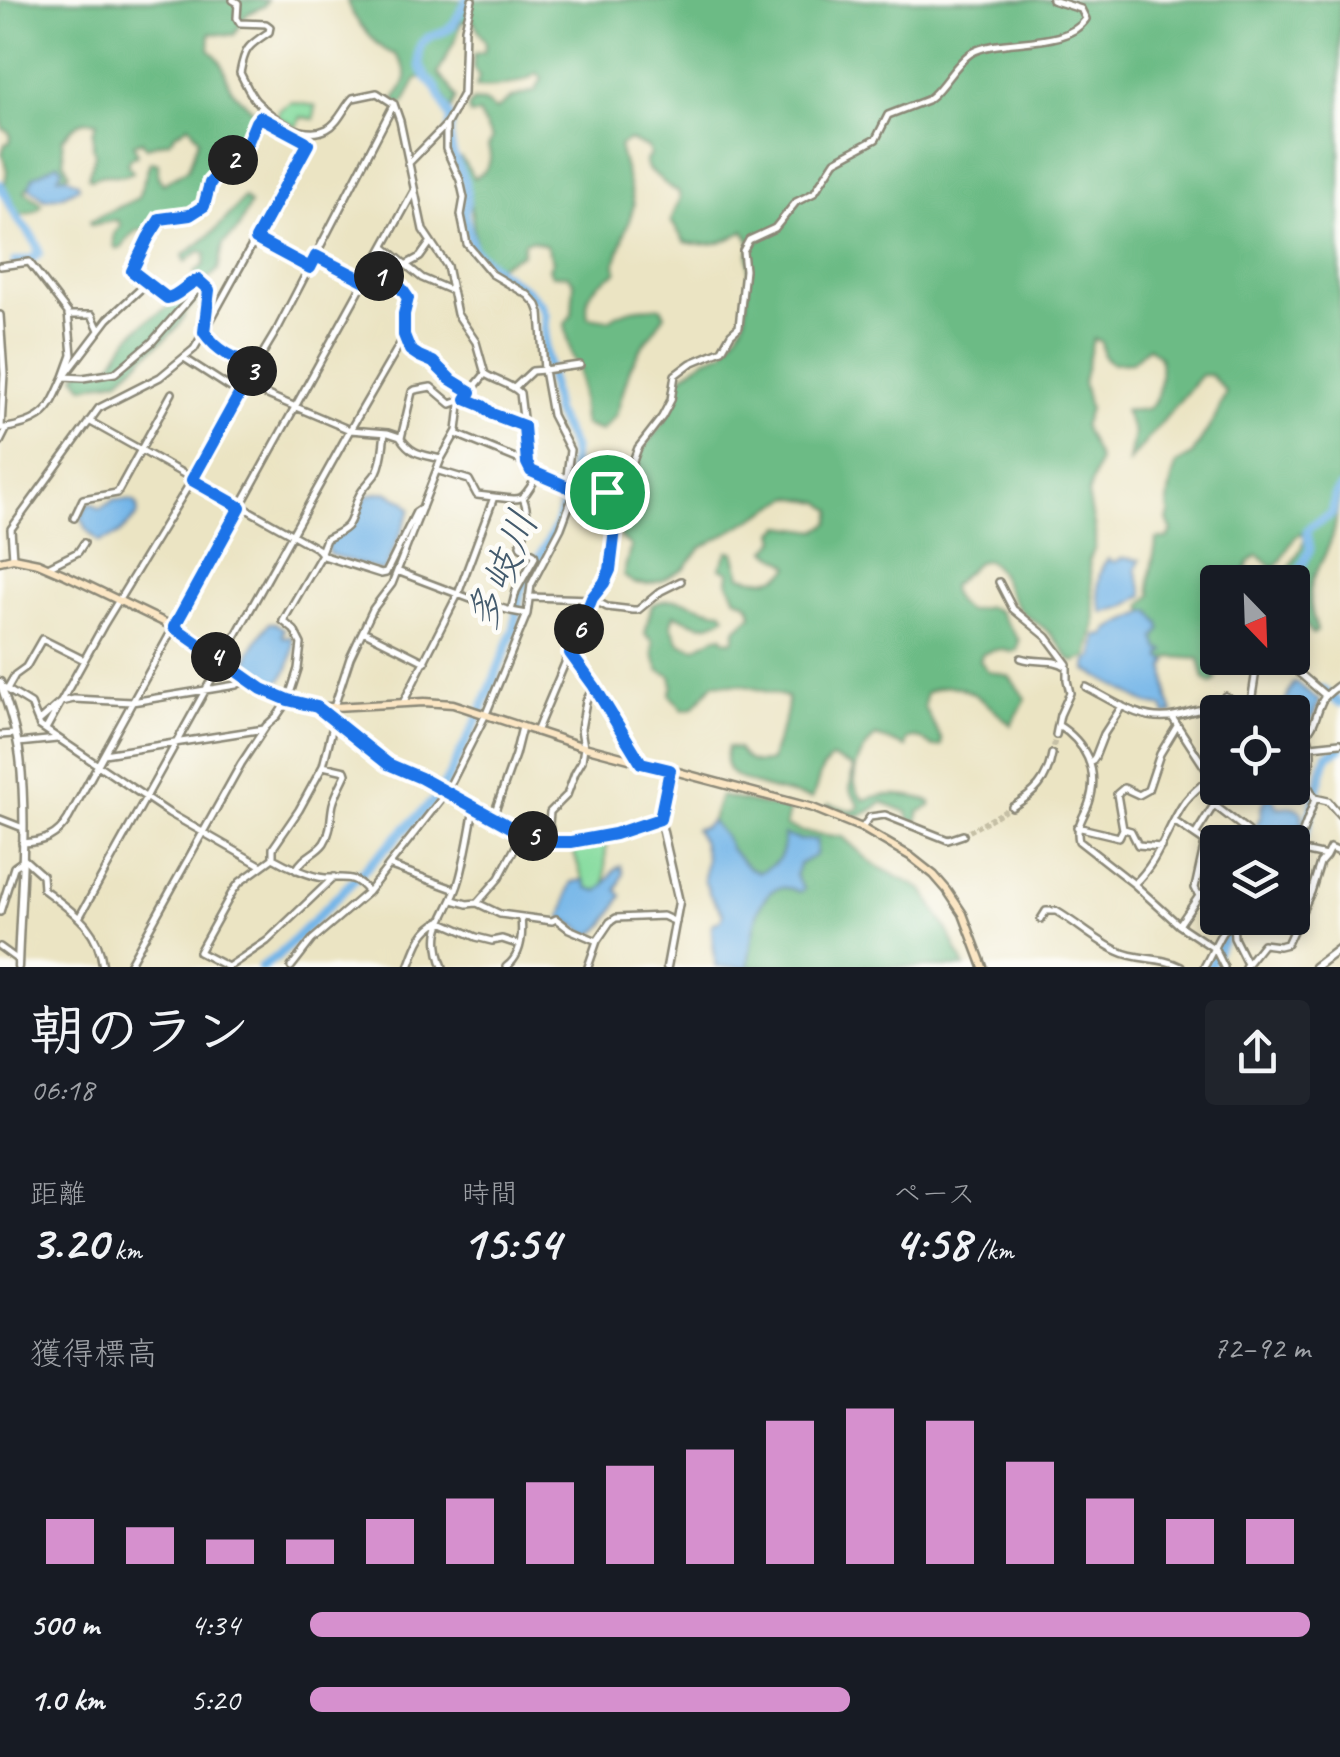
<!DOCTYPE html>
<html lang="ja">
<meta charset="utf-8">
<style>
:root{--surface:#171b24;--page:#20242c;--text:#f1f3f6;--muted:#9ea1a6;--accent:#d690ce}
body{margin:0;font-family:Caveat,"Klee One",sans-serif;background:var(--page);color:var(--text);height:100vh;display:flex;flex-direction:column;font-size:38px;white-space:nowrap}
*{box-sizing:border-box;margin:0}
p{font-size:32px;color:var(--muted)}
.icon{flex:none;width:55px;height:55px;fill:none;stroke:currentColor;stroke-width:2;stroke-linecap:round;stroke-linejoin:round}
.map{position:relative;height:967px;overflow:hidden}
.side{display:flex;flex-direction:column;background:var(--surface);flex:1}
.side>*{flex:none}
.needle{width:65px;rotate:157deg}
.fabs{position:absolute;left:1200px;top:565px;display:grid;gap:20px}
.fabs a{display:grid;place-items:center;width:110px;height:110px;border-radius:10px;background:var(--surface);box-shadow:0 5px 15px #0003;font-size:50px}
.pin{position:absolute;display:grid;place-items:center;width:85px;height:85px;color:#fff;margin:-42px;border:5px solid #fff;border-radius:50%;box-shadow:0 2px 10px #0007}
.km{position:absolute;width:50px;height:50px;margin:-25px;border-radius:50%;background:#222;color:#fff;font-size:28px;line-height:50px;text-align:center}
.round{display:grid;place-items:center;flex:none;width:105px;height:105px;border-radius:10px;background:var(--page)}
.summary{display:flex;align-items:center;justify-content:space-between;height:170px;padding:0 30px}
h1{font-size:55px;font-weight:700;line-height:75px}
.stats{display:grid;grid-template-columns:repeat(3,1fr);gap:15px;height:170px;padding:10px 30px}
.stats div{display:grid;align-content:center}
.stats b{font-size:50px;font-weight:700}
.stats small{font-size:28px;font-weight:400}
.stats p{font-size:28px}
.chart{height:280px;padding:20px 30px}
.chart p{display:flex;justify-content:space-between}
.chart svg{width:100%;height:180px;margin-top:10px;stroke:var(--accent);stroke-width:6}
ul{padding:0 30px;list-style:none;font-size:32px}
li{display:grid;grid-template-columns:160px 120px 1fr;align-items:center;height:75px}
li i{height:25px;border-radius:12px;background:var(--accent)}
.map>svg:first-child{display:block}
.green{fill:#85db9e;stroke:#588364;stroke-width:2.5}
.forest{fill:#6cbb85;stroke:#4c7358;stroke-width:2.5}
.water{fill:#73b5e8;stroke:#4f708a;stroke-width:2.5}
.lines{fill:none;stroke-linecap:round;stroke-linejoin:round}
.river{stroke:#73b5e8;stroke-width:9}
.minor-tunnel{stroke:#c5bfa5;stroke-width:5;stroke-dasharray:5 2.5;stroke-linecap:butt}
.minor-casing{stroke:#8b8877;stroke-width:10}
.tertiary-casing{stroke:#8b8877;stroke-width:11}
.secondary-casing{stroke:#8b8877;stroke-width:11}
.minor{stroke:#fff;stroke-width:5}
.tertiary{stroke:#fff;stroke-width:6}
.secondary{stroke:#fbe6c4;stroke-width:6}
.route-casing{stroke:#fff;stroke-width:20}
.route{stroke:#1a73e8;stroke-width:12}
.labels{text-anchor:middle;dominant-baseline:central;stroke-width:9;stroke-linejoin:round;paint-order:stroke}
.water-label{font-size:42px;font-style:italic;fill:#445b6d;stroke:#fdfcf7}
</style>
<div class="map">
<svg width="1340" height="967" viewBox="0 0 1340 967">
<rect width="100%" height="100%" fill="#fdfcf7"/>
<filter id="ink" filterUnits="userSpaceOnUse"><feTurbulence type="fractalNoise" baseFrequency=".01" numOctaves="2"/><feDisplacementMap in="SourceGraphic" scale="20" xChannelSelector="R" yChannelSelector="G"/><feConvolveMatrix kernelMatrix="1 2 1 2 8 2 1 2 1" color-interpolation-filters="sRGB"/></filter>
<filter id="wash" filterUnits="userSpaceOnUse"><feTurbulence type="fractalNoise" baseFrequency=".0048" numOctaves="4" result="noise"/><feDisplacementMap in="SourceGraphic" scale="40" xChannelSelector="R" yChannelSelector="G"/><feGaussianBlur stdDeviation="2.25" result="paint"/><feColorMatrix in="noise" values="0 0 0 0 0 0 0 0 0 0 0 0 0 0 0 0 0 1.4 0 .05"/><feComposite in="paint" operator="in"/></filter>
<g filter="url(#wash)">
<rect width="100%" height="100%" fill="#ebe4c3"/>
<path class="green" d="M291,102l25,4 -2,13 -13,-2 -4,10 -19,-10 1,-7z
M606,839l-1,45 -3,5 -10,2c-13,-11 -14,-31 -21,-46z"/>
<path class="forest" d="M0,0h267l-3,6 -18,9 -12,20 -24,-2 -1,17c21,15 12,25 24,41 6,9 15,12 23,23l-15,34 -17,11 -23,24 -1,17 -4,7 -38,9 -13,13 -9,2 -8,7 -6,10 -5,1 -3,-3v-12l7,-8 -3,-6 -27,5 -1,-4 48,-23 12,-36 8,1v14l5,7 25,-15 11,-30 -10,-14 -14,9 -5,7 -24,6 -4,-6 -8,3 3,11 -7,3 -3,6 6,8c-13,8 -25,-2 -41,7l-4,-2 7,-22 -2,-9v-14l4,-10c-18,-4 -24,4 -35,17l2,23 5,11 -8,5 -3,-1 4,-8c-21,0 -26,6 -37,22l17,13c-4,9 -14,10 -23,11l-12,-25 -3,-1 3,-18 -5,-18 3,-9 5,-2 1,-6 -3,-5 -5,-2 -2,-12z
M347,0h993v496c-4,13 -3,26 -7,39 -16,46 -33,42 -16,96l-4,3 -16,-19h-4l-1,-33h-7c4,-21 15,-26 20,-44l-4,-5c-14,7 -14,26 -27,35l-16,-13 -9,7 -9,20h-22l-1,71 -7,8 2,10 5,8 -6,5 -7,-5 -5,-20 -27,-2 -13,5 -17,-57 10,-10c-7,-18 4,-37 4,-56h11l5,-7 -5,-12c5,-14 2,-1 1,-16 0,-13 5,-27 8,-40l16,-9 23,-37 11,-26 -15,-17h-10l-72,87 5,-29 -10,-23c7,0 20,2 26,-3 11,-8 11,-37 10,-50l-12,-10 -16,15 -20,1 -8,-6 -3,-16 -8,-2 -10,43 6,27 -6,17 16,34 -11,35 7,36v16l-6,14 7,60 -8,36 -13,5 -5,-2c-8,-12 -15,-23 -26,-32 -9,-7 -19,-12 -26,-20 -13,-16 -14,-37 -31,-48l-10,2 -26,24c1,12 5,18 16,25l21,-4 10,4 21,29 -2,10 -6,2c-12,-4 -18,-2 -29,2l-2,7 8,10 21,5 17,23 -15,26c-24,-21 -51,-53 -85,-32l-2,14 18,33 -1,6 -8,1c-10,-7 -15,-12 -26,-7l-1,7 -30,-11c-17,16 -32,45 -12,64 18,-8 48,-6 67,2v4l-12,6 -2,11 -8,-4 -2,-7 -25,-10c-21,19 -31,15 -56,6l3,-4 24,7 7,-4 -10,-17 3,-23 -21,-9c-16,14 -12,24 -20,41 -18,-5 -73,-14 -83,-29 -5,-8 -3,-15 -1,-23l10,2c9,14 18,16 33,12 3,-23 20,-42 16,-64l-45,-12 -28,-2 -21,25 -10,2 -13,-15 3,-10 -2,-9 -12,-6 -6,-16v-13l-8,-7 7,-29c32,-14 40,4 70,6l4,5c-23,15 -29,8 -52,-2l-3,11 8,18 16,5 21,-11 7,-1 2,4 7,1 3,-4v-7l17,-15c-1,-11 -6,-14 -16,-17l-8,-16 1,-10 -9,-4 8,-17 6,1 7,24c19,5 36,7 49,-9 -5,-8 -16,-10 -23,-17l10,-10 -2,-8 7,-6 35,5 13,-8 3,-12 -12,-9 -30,-5 -90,51 -17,20 -23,13 -14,3 -13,-1 -11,-7 8,-30 -10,-8 -4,-24 22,-59 25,-34 11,-20 3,-22 29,-21 17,-6c7,-13 18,-21 21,-35 1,-11 4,-39 4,-49 0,-11 -2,-15 2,-24l-7,-14c-17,13 -38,17 -59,12l-14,-21 9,-24 -2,-6c-14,-4 -17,-15 -29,-20l-4,-9 5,-7 -2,-7 -19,-8 -10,6 15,59 -19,59 2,8c-19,11 -34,19 -29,45l21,3c17,-13 32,-13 52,-13l4,8 -26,36 -9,17 -14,47 -15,16 -17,-6c-4,-19 -2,-36 -5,-55 -2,-9 -4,-6 -7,-14 -3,-10 -5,-22 -7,-32l7,-10 2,-32 -6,-7h-16l-3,-7 4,-7 -7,-16 -15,-5 -7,2 -2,12 -25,12 -21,-18 -8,-67 -12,-22 5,-1 13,20c13,-6 20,-17 14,-31l4,-8 -13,-25 -9,1 -2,-7 5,-7 11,1 12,8 15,-12 24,-7 7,-12 -5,-6c-14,11 -44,16 -61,14l3,-10 -6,-9 1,-14 10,-2 2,-9 -12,-21h-13l-4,14 -19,38 12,13 6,11 -4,11h-2l-6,-13 -15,-20 -12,3 -13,24 -6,3 -3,-7c13,-21 17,-25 0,-45 -16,-3 -45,-38 -48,-54z
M244,198l6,6 -12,26 -15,14 -5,26 -13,12 -4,-4 -6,-1v-5l9,-7 2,-12 -6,-2 -15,11 -2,-7c25,-15 42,-34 61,-57z
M195,291l3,7 -12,14 -9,16 -58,51 -35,8 -9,-11 9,-8 8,2 18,-4c7,-8 11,-19 18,-27 18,-21 44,-34 67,-48z
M720,796l69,14 -3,16 17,6 40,5 30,27 50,26 25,41 17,36h-225l19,-76 25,-27 -22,13 -12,-2 -40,-49z"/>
<path class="water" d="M59,163l3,6 -4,8 7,-1 13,7 1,4 -18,9 -16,3 -16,-12 4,-10z
M386,492l19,9 6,8 -26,61 -4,1 -52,-17 -2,-8 4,-7 24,-15c10,-21 1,-30 31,-32z
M114,500l20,1 3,4 1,10 -20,20 -19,7 -11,-11 -7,-14 7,-13h5l7,5z
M1123,558l17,2 -4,9 8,26 -20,12 -21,6c-6,-17 -8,-41 5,-54l6,3z
M1150,610l10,14 1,6 -6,8 4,11 6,2 -4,4 1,3 6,4 -3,4 3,33 5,14 -7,2 -3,-8 -15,-3 -61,-34c-1,-7 1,-10 7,-14l3,-20 9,-1 3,-6z
M269,623h6l9,6 -2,6 3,3 6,-2c5,14 -2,38 -14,47l-30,-17c1,-4 2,-9 3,-14 1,-2 18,-28 19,-29z
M1294,683l4,1 20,16 1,3 -9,21 -17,9 -1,-21h-14c9,-8 9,-19 16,-29z
M1270,793l8,14c11,0 15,-3 24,5v11l-10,19h-45l13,-24 2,-13z
M711,821l15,17 5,12 18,18 10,4c19,-8 26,-16 25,-37l16,5h17l-1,15 -16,9 -5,11 9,14 -5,3c-44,-22 -47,46 -51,75h-33c1,-15 -4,-28 -3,-43l9,-4 2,-7 -13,-18 -6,-15 2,-23 -4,-16 -7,-12 9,-2z
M621,866l2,8 -6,16 5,6c-9,13 -14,31 -31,39l-30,-18c7,-11 4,-25 11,-35l12,-2 4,8 10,3c11,-6 11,-21 23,-25z"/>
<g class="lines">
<path class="river" d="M0,184c7,13 13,28 21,39 9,11 15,16 18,30l-7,6 -17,3
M1298,665l-1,-37 -4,-12 4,-40 13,-27 -3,-18 4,-5 21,-12 3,-18 5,-8
M1321,689l19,14
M1292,859l5,-12 8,-13 22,-79 13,-7
M261,967l17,-11 157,-157 11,-17 34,-68 34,-85 6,-37 36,-65 15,-45 2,-34 -18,-36 -10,-65v-32l-4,-10 -13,-14 -31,-21 -24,-21 -9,-36 3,-11 -2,-21 -13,-29 -3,-17 2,-15 -14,-31 -11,-12 -6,-11 -1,-13 2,-9 8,-7 18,-7 6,-5 14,-25
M1209,967l26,-49"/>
</g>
</g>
<g filter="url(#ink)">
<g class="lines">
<path class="minor-tunnel" d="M1052,754l4,-19
M963,835l49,-28"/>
<defs>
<path id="minor" d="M446,125v24l14,31 4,18 -3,17 6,29 25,30 36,21 9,10 3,8 4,57 36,-5
M408,164l38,-39 17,-31 2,-66 7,-28
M256,239l54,29
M384,247l38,31 30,13
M316,255l49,26
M0,266l29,-4 39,51 4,42 -8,22
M371,271l30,18 7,9 -3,7 -1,30 6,15 9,7 14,5 17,17 21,13
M382,278l38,-21 10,-14
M203,283l6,7 -5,42c14,19 29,26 51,34
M0,315l4,59 -3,53
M68,315h24l7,15
M184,358l56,36
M67,373l41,-54 39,-36
M485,374c11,7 28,11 35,19l4,33
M244,385l106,45 38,3 12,4c12,18 21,17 41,22
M514,388l18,-17 12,-1 8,45 18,35 -4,35
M89,421l229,128 6,7 57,18 5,-1 30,-61 6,-4
M0,428c10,1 16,-2 26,-5 25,-9 27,-23 38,-46l19,1 32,-5 37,-31 51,-59
M456,434l71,29
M401,438l11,-46 3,-2 16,-3 20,17 14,-5 18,7 10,8 31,12c1,11 1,24 3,34 4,20 33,21 48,30l7,-1 25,3 23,-23 8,-21 24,-31 9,-17 4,-25 16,-12 31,-13 9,-16 8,-7 6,-57 -2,-19 6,-11 26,-12 21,-26 18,-9 21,-32 41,-22 12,-24 39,-15 6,-5c13,-12 23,-32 38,-42 28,-17 94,-3 115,-34l-5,-10 -29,-9
M0,442l6,-12
M494,497c31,4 27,5 44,-22
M523,498c7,16 4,31 -3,46l1,3 13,7 1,3 -19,34 -5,20 16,3
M74,518l9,-19 34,-6 55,-100
M321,552l5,-13c30,-14 22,-16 32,-41 4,-10 13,-17 19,-26 6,-11 6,-26 8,-39
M13,558l-2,-29 88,-121 61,-31 34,-28 10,-17 104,-188 -3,-3 -45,-24 -4,5 -12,29 -15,12 -19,20 -7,23 -13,9 -30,4 -12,20 -16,32 35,27c12,-2 19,-15 31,-18l5,3
M48,567l30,-15 6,-9
M397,571l79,30 35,10
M1262,577l1,5
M999,582l14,27 34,28 20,27
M529,597l63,2 15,8 26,3h5l23,-19 20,-10
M363,631l62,31
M570,653l24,33 47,77
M1292,653h3l3,19 28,24
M1021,658c17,6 31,-1 46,9v13l3,13 -10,22 -4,20
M3,687l28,17 9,22 129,87 93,53 11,-8v-10l26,-38 24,-44 11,-44v-15l16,-49 23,-49 19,-25 49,-125 16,-28 3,-26 25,-31 -9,-32 -19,-28 -10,-48 -24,-36 -23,-109 -6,-17 -17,-11 -24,5c-9,9 -14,25 -26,31 -24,12 -55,-11 -71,-28 -7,-8 -11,-19 -16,-28 5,-26 8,-27 29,-41l1,-5 -4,-3 -26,-1 -3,-5 1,-15 -5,-3
M1086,687c27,14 56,36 88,29 21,-4 24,-10 46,-4
M7,689l8,-14 11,-8 16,-28 42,21
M1225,696l23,12
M403,703l55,-109 36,-97 -17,-2 -8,-15 -30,-9
M319,709l69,55 33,15 102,54 30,9 18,-1 44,-7 45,-15
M1245,712l7,-16 6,-38
M38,722l23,-20 13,-3 58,3 104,-17 12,-6
M1058,725c27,17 42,45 31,78 -5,14 -14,23 -10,38l55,43 45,41 36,24 9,18
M46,729l57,-103 89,-146 56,-102 30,-50 116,-224
M536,732l56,-133c27,-35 24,-66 15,-106
M0,735l14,-1
M1292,738c26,-6 20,-17 30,-37 4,-7 12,-12 18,-17
M18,743l39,-4
M1311,746l29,-3
M104,754l160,-25
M1090,764l5,-7 9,-23 18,-28
M1292,775l13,5
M1226,788l-12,17 34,26 -7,11
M1315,798l13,3 12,14
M1012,807c23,-14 35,-25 40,-53
M493,817l22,-62 7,-28
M0,819l23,9
M1174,821l31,21 -10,46 4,8 -20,29
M1077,827l42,10 4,-8 -6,-35 7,-6 15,7 9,-5 12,-36 17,-28
M862,828l8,-11 15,-2 63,25 15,-5
M1124,829l7,2 7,14 23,2
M1195,835l19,-30
M553,842l-4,-18 1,-12 17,-17 8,-22 7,-12 2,-14 -3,-18 5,-28 8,-15
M22,843c21,-1 35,-6 46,-24l346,-628
M1294,849l32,7 4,-8 10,4
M1292,852l10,-18 13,-35 -10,-19c7,-18 8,-28 2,-47
M23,858l19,17 1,14c30,23 55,37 60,78
M273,858c12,7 38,19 52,20 21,1 28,-5 43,14
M391,866l65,24
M296,870c8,-15 20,-16 28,-27 8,-12 6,-26 9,-39 3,-11 9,-21 13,-30l-1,-3 -22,-5
M1134,884c24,-22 31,-51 48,-78 7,-12 19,-20 29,-29l-39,-60
M1198,894l20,3
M453,900l14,4 10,-1 23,11 52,7 4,-2 13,10 28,12 13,-19 6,-4 47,-2 13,6
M477,903l22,-25 24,-45
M0,912l14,-45 7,-5
M80,916l270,-486 54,-93
M1041,919l5,-8h10c21,12 40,30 62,40 20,10 43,5 63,16
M1233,919l1,19 13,26 -2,3
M0,947l18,13
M1247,964l16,-20 16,2 8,-2 24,-52 9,-29 6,-7
M128,967l113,-203 25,-38 11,-10 11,-16 10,-31 3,-25 -7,-14 -11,-9 39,-67
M228,967l-29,-15 34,-61 7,-9 22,-16
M228,967l39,-26 67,-64
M291,967l21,-27 56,-48 78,-99 40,-79 41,-100 4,-29 30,-57 14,-38
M409,967c7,-19 12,-37 31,-46l36,16 16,4 10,-2 18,6
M443,967c-16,-43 7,-51 17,-89 6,-23 10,-47 14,-70
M506,967c15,-11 17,-31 15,-49
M588,967l9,-26
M1204,967c10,-17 15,-35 29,-48"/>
<path id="tertiary" d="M0,682c8,24 17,51 20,75 8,70 0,141 -2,210
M667,967l12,-65 -19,-83 11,-49
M1315,967l25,-19"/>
<path id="secondary" d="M0,561l13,-3 25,5 28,12 108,52 88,62 26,11 29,7h17l90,-5 29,2 131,43 229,61 49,20 48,28 24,19 13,15 16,24 20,53"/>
</defs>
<use href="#minor" class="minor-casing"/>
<use href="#tertiary" class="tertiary-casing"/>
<use href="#secondary" class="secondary-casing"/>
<use href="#minor" class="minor"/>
<use href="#tertiary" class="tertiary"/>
<use href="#secondary" class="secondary"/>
</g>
</g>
<g class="lines" filter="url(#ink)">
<defs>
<path id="route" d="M260,117l45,24 3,3 -52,95 54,29 6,-12 49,25 6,-10 30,17 7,10 -4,16v21l6,15 9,6 14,6 17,17 21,13 -5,7 17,7 9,8 32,12 3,37 4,8 44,19 7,-2 25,4 8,37 -5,41 -6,13 -12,15 -22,55 24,33 47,77 29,7 -10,49 -45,15 -44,8h-18l-30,-8 -102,-56 -33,-14 -71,-57 -29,-7 -26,-11 -88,-62 66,-120 -48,-27 63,-114c-22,-8 -37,-14 -51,-34l5,-42 -11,-10c-12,4 -19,16 -31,18l-35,-27 16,-33 12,-19 30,-4 14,-9 6,-23 18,-20 16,-12 12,-29z"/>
</defs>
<use href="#route" class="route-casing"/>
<use href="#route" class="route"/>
</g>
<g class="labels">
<g class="water-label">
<text transform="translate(502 571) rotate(-68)">多岐川</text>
</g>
</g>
</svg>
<div class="fabs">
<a><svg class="needle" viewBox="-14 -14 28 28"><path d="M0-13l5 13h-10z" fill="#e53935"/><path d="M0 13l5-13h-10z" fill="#9ea1a6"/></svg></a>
<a><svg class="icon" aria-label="locate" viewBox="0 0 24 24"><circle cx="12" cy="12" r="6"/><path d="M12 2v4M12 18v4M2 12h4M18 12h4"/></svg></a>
<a><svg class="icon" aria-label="layers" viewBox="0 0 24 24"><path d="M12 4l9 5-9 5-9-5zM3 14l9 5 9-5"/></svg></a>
</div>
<div class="pin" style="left:607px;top:492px;background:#1e9e55"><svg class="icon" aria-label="arrive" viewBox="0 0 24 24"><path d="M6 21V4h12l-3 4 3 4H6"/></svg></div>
<b class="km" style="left:379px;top:276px">1</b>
<b class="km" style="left:233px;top:160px">2</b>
<b class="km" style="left:252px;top:371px">3</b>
<b class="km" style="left:216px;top:657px">4</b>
<b class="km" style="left:533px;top:836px">5</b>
<b class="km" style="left:579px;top:629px">6</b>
</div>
<section class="side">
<div class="summary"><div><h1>朝のラン</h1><p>06:18</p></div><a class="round"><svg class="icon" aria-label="share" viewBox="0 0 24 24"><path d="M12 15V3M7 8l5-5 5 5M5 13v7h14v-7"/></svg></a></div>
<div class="stats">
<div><p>距離</p><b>3.20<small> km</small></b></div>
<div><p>時間</p><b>15:54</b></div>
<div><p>ペース</p><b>4:58<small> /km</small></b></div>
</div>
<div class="chart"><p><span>獲得標高</span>72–92 m</p>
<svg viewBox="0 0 160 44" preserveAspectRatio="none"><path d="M5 44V33M15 44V35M25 44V38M35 44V38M45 44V33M55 44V28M65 44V24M75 44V20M85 44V16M95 44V9M105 44V6M115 44V9M125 44V19M135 44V28M145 44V33M155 44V33"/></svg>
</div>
<ul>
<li><b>500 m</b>4:34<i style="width:100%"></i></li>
<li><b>1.0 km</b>5:20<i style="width:54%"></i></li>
</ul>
</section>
